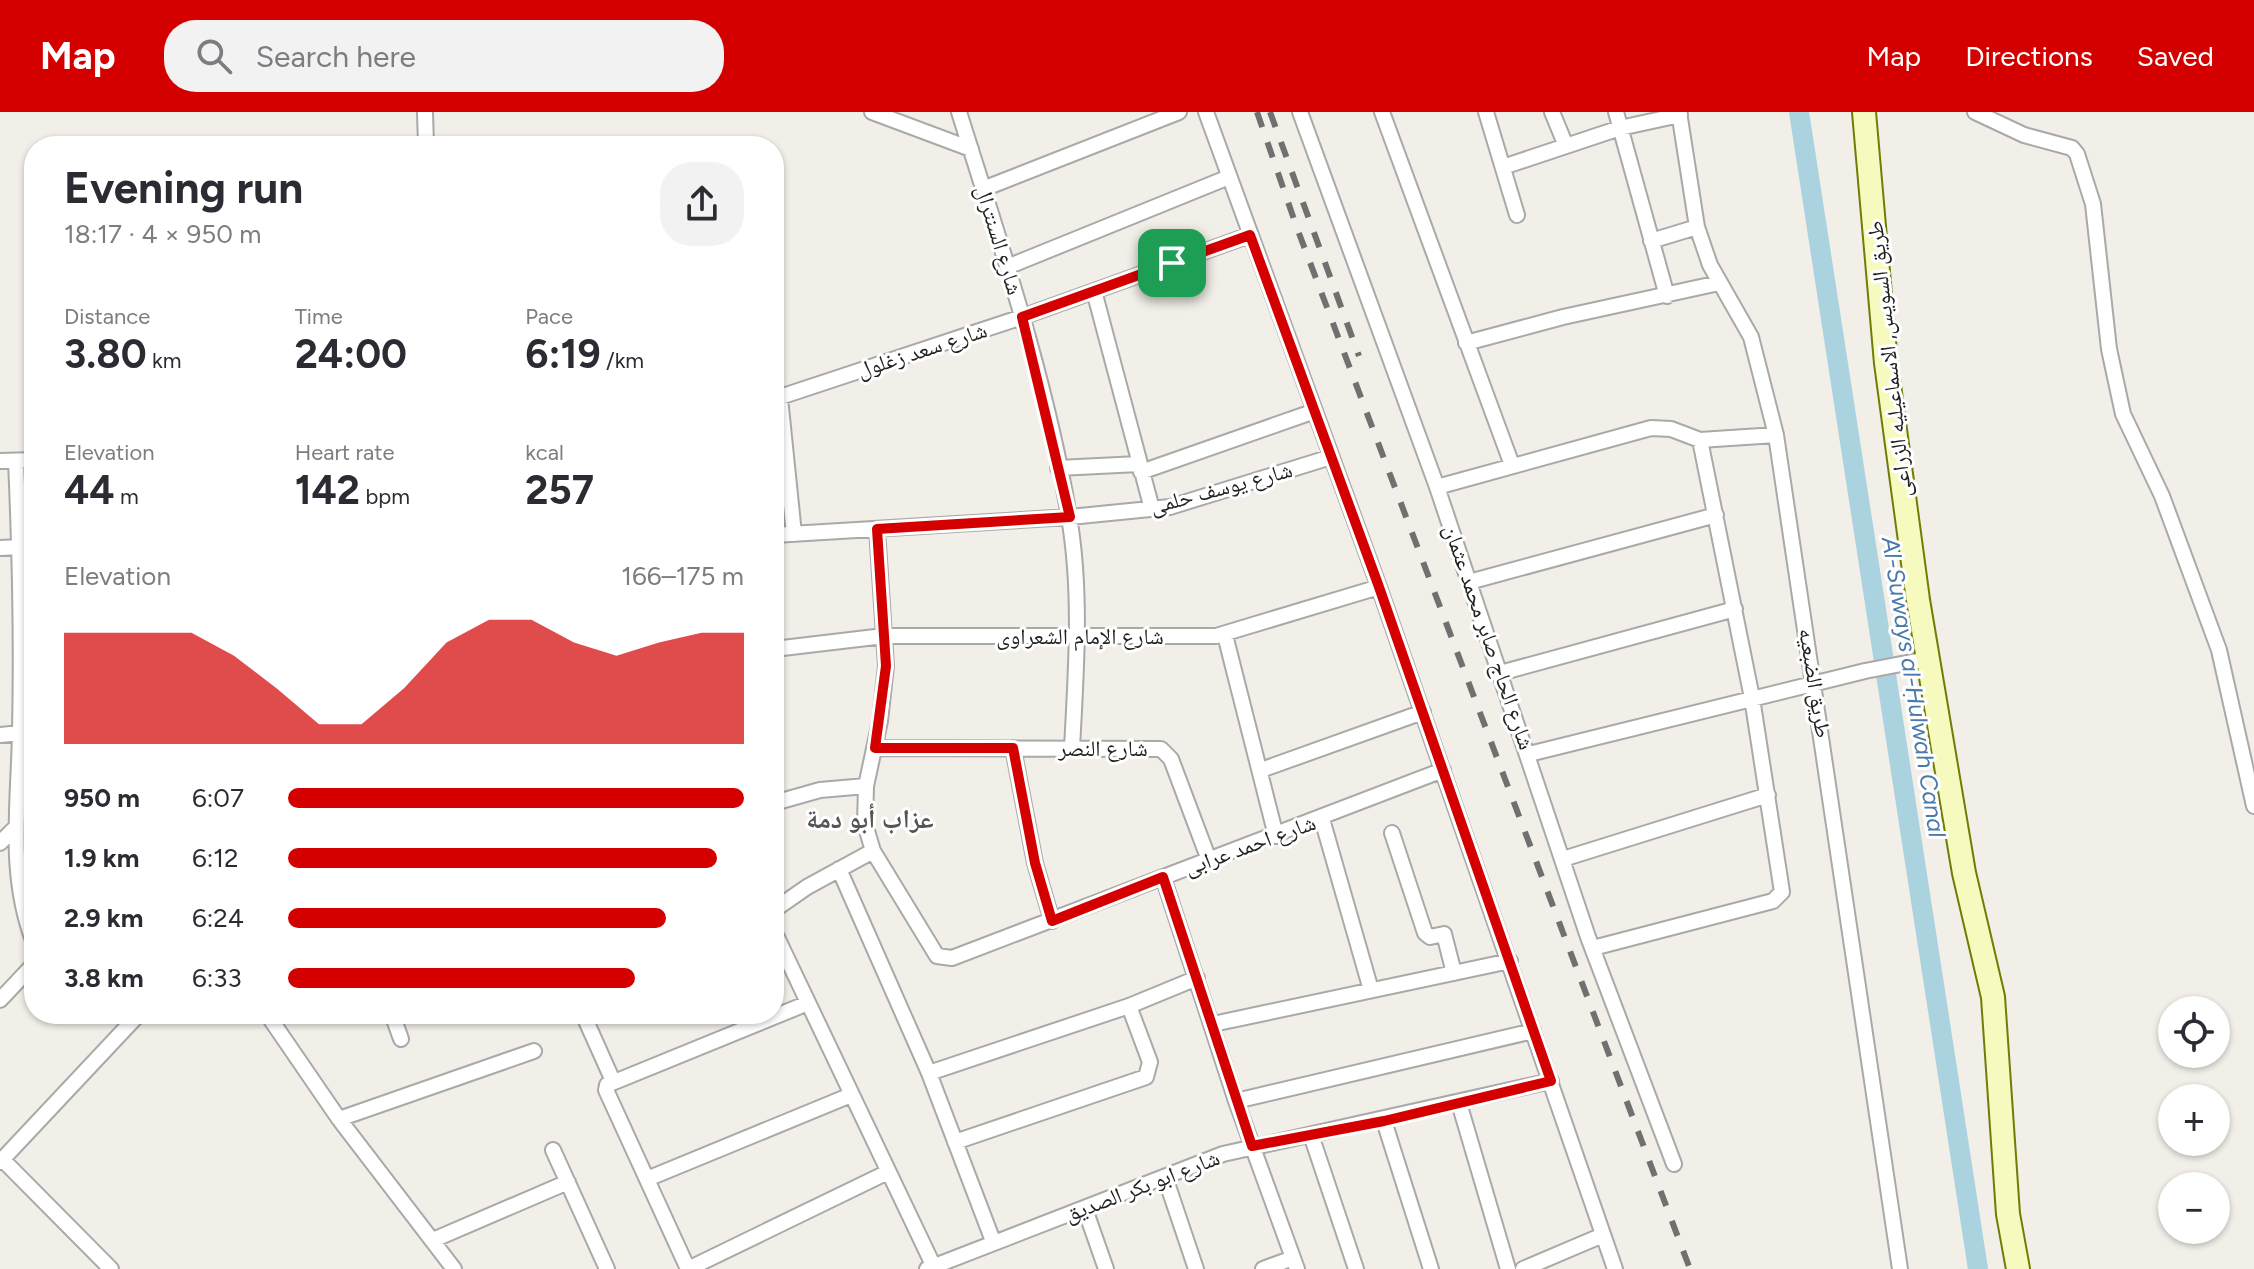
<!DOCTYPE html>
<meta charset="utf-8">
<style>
:root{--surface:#fff;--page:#f2f2f3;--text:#2b2b33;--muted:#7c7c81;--accent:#d40000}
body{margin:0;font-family:Figtree,"Noto Naskh Arabic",sans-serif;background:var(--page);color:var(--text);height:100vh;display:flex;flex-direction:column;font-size:30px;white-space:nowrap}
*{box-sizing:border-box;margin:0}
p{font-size:26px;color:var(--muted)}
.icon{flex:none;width:44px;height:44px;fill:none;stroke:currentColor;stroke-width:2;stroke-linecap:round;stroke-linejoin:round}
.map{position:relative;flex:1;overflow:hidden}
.sheet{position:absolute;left:24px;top:24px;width:760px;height:888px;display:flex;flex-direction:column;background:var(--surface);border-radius:32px;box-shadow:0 2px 6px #0004}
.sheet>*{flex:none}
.tools{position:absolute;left:2158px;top:884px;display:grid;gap:16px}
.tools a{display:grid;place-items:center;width:72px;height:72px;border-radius:50%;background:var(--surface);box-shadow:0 2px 6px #0004;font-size:40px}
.pin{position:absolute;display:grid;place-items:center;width:68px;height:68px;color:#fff;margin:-34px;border-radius:16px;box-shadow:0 4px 12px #0006}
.round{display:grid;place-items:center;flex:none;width:84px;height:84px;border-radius:32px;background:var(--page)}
.headline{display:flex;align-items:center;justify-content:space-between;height:136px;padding:0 40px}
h1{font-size:44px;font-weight:700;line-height:60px}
.figures{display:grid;grid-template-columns:repeat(3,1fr);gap:12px;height:136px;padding:8px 40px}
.figures div{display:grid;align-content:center}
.figures b{font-size:40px;font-weight:700}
.figures small{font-size:22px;font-weight:400}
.figures p{font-size:22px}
.chart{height:224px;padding:16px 40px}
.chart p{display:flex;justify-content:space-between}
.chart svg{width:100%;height:144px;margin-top:8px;fill:var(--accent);opacity:.7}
ul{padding:0 40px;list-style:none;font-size:26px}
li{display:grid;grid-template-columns:128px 96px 1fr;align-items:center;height:60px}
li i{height:20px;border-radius:10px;background:var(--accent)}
header{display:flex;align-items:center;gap:48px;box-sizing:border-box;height:112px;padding:0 40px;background:var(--accent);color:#fff}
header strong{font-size:38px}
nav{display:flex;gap:44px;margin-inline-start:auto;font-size:28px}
.search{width:560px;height:72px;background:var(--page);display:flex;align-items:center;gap:20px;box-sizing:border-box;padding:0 28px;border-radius:32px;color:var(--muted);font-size:30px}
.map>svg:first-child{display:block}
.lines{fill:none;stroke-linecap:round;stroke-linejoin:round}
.canal{stroke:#aad3df;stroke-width:20}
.minor-casing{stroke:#a9a9a9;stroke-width:18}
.secondary-casing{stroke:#707d05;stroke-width:26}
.minor{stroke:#fff;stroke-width:14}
.secondary{stroke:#f7fabf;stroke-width:22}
.rail{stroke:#707070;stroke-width:6;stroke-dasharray:16 16;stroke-linecap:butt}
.route-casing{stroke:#fff;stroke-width:16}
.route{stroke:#d40000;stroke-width:10}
.labels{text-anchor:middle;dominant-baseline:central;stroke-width:6;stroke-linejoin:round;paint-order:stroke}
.street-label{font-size:22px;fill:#222;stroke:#fff}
.water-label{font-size:24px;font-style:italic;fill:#4a7aab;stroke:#fff}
.quarter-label{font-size:26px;font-weight:bold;fill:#555;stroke:#fff}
</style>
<header>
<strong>Map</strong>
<div class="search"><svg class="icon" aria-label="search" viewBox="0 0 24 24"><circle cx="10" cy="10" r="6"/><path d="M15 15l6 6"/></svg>Search here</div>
<nav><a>Map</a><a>Directions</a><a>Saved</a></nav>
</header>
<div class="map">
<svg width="2254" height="1157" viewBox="0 0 2254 1157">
<rect width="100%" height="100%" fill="#f2efe9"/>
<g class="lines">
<path class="canal" d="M1799,0l179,1157"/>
<defs>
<path id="minor" d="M425,0l1,34
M872,0l99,37
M959,0c41,131 88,270 110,405 13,76 7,154 3,231
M1206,0l173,475 236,682
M1300,0l137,375 151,450 86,227
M1382,0l130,353
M1486,0l31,103
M1552,0l14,34
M1616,0l51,184
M1679,0l18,115 13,38 41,72 25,98 124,834
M1975,0l49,23 48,13 5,6 16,50 16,145 14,65 39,82 57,154 35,156
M1503,55l117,-39 60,-13
M983,77l196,-77
M1651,129l46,-14
M1007,155l222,-90
M1094,179l58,218
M1466,231l97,-26 156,-34
M780,286l14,136
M774,287l248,-82 228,-82
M0,349l34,-1
M16,349c4,90 6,179 4,270 -1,72 -13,142 14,212
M1058,356l81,-4
M1141,360l174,-61
M1437,375l214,-59 20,1 29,11 76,-5
M877,417l9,137 -6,55 -14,65 -1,38 8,27 64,105 15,2 491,-188
M774,423l296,-18 100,-10 161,-50
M0,436l20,-1
M1469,470l247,-67
M1225,523l51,201
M774,537l110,-13h332l163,-49
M1500,561l235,-64
M0,623l20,-2
M875,636l286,1 10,10 38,101
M1013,636l22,115 17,58
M1529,642l336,-83 62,-12
M1261,658l162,-58
M774,691l46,-13 46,-4
M1322,707l49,171
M1392,721l33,100 5,4 14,-3 10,39
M0,731l16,-16
M1563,747l205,-64
M839,757l90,204 64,168
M1163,765l73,224 61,168
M774,798l33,-23 66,-36
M774,819l161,338
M1593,836l180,-47 9,-9 -30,-194 -52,-258
M0,888l34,-36
M267,902l72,105 115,150
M392,902l9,25
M583,902l30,67
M1213,912l297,-63
M929,961l200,-67 68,-28
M1236,989l297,-70
M1459,991l49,166
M339,1007l195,-68
M1384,1009l47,148
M1311,1023l45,134
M955,1030l191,-65 4,-15 -21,-56
M553,1038l54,119
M2,1047l109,110
M0,1050l139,-148
M1165,1065l31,92
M647,1067l204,-84
M1085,1097l21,60
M433,1128l135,-58
M688,1157l-82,-179 1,-5 201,-82
M688,1157l200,-97
M927,1157l296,-115 328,-73
M1263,1157l30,-11
M1523,1157l80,-34"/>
<path id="secondary" d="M1864,0l22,251 32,237 46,273 29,124 15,217 10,55"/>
</defs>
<use href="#minor" class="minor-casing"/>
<use href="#secondary" class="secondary-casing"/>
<use href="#minor" class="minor"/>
<use href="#secondary" class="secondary"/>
<path class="rail" d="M1257,0l40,116 393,1041
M1270,0l89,244"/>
</g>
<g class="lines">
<defs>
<path id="route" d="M1250,123l129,352 172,494 -167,40 -132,25 -89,-269 -111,44 -17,-58 -22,-115h-138l11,-82 -9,-137 193,-12 -48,-200z"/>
</defs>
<use href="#route" class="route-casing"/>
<use href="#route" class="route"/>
</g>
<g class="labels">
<g class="street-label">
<text transform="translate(999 128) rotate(73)">شارع السنترال</text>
<text transform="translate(922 238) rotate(-18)">شارع سعد زغلول</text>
<text transform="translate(1889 247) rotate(-96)">طريق السويس, الاسماعيليه الزراعى</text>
<text transform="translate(1221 376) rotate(-15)">شارع يوسف حلمى</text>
<text x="1080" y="524">شارع الإمام الشعراوى</text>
<text transform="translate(1489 525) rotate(71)">شارع الحاج صابر محمد عثمان</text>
<text transform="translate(1815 571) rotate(81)">طريق الضبعيه</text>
<text x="1103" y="636">شارع النصر</text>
<text transform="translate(1250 733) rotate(-20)">شارع احمد عرابى</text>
<text transform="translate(1142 1074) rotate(-21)">شارع ابو بكر الصديق</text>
</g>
<g class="water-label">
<text transform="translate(1914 575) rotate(81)">Al-Suways al-Ḥulwah Canal</text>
</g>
<g class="quarter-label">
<text x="870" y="707">عزاب أبو دمة</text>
</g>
</g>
</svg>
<div class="tools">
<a><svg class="icon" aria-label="locate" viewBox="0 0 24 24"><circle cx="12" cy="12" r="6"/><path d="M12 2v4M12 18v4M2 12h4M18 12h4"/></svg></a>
<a>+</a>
<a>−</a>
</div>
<div class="pin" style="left:1172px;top:151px;background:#1e9e55"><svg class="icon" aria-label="arrive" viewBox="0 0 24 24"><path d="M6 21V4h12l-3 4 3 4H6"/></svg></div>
<section class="sheet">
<div class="headline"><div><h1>Evening run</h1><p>18:17 · 4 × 950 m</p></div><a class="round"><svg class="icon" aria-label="share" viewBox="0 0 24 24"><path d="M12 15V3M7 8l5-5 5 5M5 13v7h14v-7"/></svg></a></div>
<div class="figures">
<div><p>Distance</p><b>3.80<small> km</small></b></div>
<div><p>Time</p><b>24:00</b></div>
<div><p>Pace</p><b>6:19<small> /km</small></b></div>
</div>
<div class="figures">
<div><p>Elevation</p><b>44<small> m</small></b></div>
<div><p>Heart rate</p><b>142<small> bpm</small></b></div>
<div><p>kcal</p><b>257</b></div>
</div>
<div class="chart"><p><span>Elevation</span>166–175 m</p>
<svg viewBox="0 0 160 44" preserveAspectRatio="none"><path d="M0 44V10L10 10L20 10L30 10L40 17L50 27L60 38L70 38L80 27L90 13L100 6L110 6L120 13L130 17L140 13L150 10L160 10V44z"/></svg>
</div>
<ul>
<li><b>950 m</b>6:07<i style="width:100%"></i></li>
<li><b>1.9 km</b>6:12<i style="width:94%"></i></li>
<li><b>2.9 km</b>6:24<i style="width:83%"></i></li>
<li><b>3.8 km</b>6:33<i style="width:76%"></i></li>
</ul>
</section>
</div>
